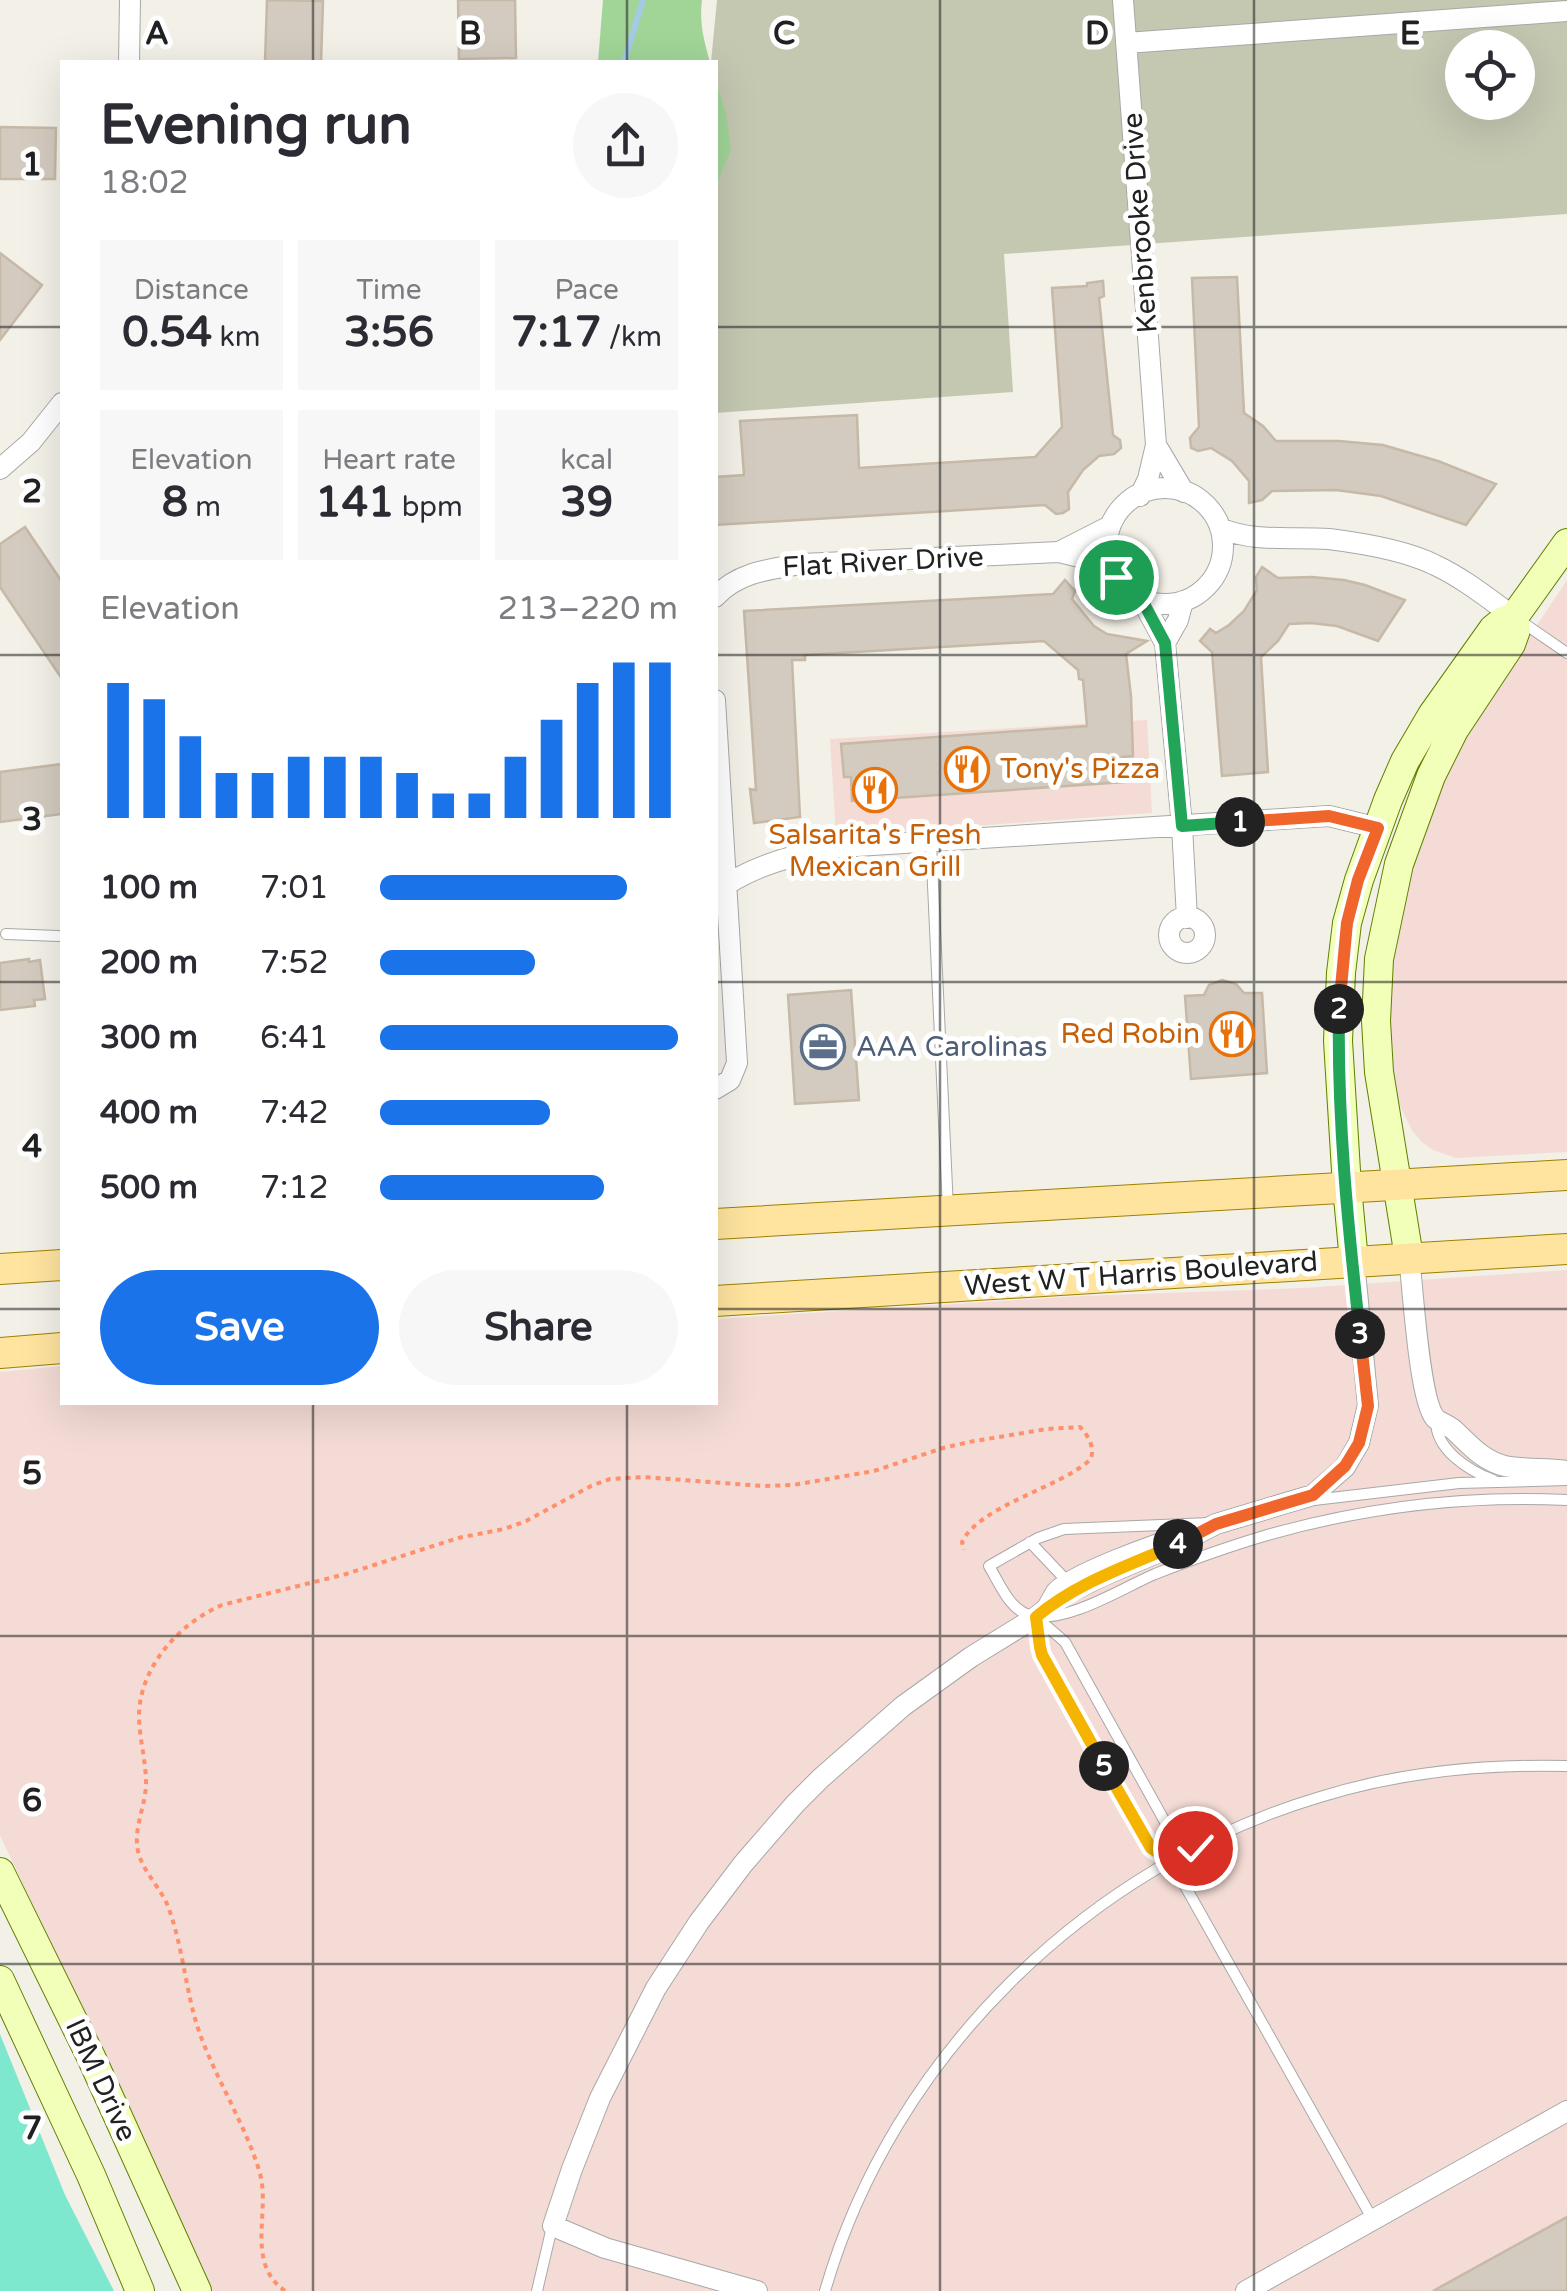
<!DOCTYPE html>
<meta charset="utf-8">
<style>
:root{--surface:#fff;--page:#f7f7f7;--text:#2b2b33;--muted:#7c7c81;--accent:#1a73e8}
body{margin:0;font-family:"Varela Round",sans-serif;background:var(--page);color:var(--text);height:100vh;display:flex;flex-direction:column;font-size:38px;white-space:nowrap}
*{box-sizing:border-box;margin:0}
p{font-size:32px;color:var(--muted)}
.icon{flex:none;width:55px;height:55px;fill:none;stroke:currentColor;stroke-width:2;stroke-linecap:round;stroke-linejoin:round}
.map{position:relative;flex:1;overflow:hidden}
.side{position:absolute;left:60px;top:60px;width:658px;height:1345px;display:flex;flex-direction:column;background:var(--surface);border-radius:0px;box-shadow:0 10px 40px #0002}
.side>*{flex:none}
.buttons{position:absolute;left:1445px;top:30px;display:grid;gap:20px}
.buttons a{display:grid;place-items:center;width:90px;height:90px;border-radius:50%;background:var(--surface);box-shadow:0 10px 40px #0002;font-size:50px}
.pin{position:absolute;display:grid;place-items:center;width:85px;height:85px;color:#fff;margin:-42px;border:5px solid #fff;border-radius:50%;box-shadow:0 2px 10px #0007}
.km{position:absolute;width:50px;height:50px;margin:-25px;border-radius:50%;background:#222;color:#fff;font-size:28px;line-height:50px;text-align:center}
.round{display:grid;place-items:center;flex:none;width:105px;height:105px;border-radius:52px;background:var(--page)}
.headline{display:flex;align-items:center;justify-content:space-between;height:170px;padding:0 40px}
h1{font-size:55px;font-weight:700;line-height:75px}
.stats{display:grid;grid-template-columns:repeat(3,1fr);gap:15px;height:170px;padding:10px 40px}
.stats div{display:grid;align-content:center;border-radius:0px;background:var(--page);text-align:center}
.stats b{font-size:42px;font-weight:700}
.stats small{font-size:28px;font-weight:400}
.stats p{font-size:28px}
.chart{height:280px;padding:20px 40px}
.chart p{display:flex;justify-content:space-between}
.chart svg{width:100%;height:180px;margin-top:10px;stroke:var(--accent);stroke-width:6}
.button{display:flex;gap:20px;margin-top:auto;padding:20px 40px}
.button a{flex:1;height:115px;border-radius:60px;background:var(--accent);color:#fff;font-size:40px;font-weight:700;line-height:115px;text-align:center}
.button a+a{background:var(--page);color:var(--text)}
ul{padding:0 40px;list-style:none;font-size:32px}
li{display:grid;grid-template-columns:160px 120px 1fr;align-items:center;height:75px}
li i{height:25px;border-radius:12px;background:var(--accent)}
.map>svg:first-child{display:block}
.commercial{fill:#f4dbd5}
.construction{fill:#c4c8b1;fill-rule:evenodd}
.forest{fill:#a0d597}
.pitch{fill:#7ee8cf}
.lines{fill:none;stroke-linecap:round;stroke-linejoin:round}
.stream{stroke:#a3cbe4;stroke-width:6}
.building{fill:#d3cbbf;stroke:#c6b9a7;stroke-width:2.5}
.lane-casing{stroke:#a8a8a8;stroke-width:12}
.street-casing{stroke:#a8a8a8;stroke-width:22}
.secondary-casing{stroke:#5f8000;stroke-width:30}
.primary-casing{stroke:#9e8100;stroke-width:32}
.path{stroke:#ff906b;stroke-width:4;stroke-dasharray:5 5;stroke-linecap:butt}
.lane{stroke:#fff;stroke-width:10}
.street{stroke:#fff;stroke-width:20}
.secondary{stroke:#f1ffb8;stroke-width:28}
.primary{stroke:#ffe49f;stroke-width:30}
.split-1-casing{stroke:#fff;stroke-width:20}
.split-2-casing{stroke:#fff;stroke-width:20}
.split-3-casing{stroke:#fff;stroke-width:20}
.split-4-casing{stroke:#fff;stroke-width:20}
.split-5-casing{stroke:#fff;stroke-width:20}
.split-6-casing{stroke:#fff;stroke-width:20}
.split-1{stroke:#22a559;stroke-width:12}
.split-2{stroke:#f0652b;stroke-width:12}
.split-3{stroke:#22a559;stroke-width:12}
.split-4{stroke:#f0652b;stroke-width:12}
.split-5{stroke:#f5b400;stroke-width:12}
.split-6{stroke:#f5b400;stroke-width:12}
.grid{fill:none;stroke:#212121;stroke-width:2.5;stroke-opacity:0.55}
.labels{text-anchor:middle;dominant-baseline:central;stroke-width:10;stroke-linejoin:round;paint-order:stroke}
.street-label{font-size:28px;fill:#212121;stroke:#fff}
.food-label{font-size:28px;fill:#c56008;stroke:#fff;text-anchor:start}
.service-label{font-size:28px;fill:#4e5e75;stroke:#fff;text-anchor:start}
.grid-label{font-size:32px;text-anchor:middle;font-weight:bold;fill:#212121;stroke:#fff;stroke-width:10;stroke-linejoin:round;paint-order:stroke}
</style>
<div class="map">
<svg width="1567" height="2291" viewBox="0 0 1567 2291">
<rect width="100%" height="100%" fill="#f2f0e7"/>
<path class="commercial" d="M1567,580v572l-111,6 -23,-8 -10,-7 -10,-11 -14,-28 -10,-62v-72l22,-104 25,-71 30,-63z
M1147,720l5,93 -316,23 -6,-97z
M1567,1270v1021h-1356l-44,-101 -167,-355v-463l62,-6v36h653v-83l368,-23 221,-8z"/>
<path class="construction" d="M717,0h850v214l-563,40 9,138 -298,21v-351h-4zM1462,48h56v54h-56z"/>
<path class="forest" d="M603,0h99c-3,22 2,41 8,62h-112z
M715,78l11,35 5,37 -16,38z"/>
<path class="pitch" d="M0,2034l65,161 49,96h-114z"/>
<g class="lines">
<path class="stream" d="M624,62l19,-62"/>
</g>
<path class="building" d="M267,0l56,1 -2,61h-56z
M458,0h57l1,58 -57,1z
M0,127l56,1 -1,51h-55z
M0,253l42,32 -42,55z
M1237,277l7,136 19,13 13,15h63l44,4 55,16 58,23 -30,41 -85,-29 -45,-6 -64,1 -10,9 -13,3v-22l-17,-20 -21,-13 -13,3 -7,-3 -1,-10 9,-11 -7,-149z
M1103,281l1,15 -5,2 14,137 7,5 1,8 -7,6 -15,2 -16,14 -15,22 1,17 -6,4 -7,1 -11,-9 -330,20v-48l29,-2 -4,-54 117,-6 2,53 176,-11 27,-30 -10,-139 35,-2v-3z
M25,527l37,55v97l-62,-92v-43z
M1262,567l16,11 34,-1 32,3 21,5 40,15 -27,41 -41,-15 -26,-3 -22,1 -11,17 -17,16 7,115 -46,4 -10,-124 -12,-11 10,-12 6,4 13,-8 15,-14 13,-21 -1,-13z
M1065,580l10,11 -3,8 22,27 13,8 40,7 -21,13 5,42 2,60 -11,1 2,25 -272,19 -1,-24h-7l-3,-33 246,-18 -4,-46 -4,-1 -1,-9 -34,-29 -239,14v5h-13l8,157 -46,6 -4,-34 6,1 -12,-179 309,-17z
M62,764v50l-62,8v-50z
M29,959v3l11,-2 5,39 -11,1 1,6 -35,4v-47z
M1222,980l14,4 8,9h18l5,80 -76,6 -6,-83 19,-1 5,-10z
M851,990l8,110 -64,4 -7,-109z
M1567,2217v74h-134z"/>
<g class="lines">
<defs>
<path id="lane" d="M1519,620l48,33
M931,842l17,367
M6,934l52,2
M1436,1421c0,29 32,49 57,59
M1314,1500l145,-17 108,-3
M1210,1523l-146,6 -26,9 -49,28c11,18 21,46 44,50 37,6 89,-28 122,-42 36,-14 72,-27 109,-38 97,-28 201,-41 303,-36
M1030,1542l36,38
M1044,1603c2,-3 6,-11 8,-14 18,-20 106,-51 134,-59
M1171,1861v-25l-7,-16 -99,-178 -29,-25 4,30 6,15 100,179 11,12 14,8 202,359
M537,2291l15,-64
M825,2291c67,-234 263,-425 495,-494 80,-25 163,-33 247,-31"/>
<path id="street" d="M1123,0l33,445 -8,34 -8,17
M1126,43l441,-32
M129,62l1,-62
M1156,445l28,47
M0,469l31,-27 31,-39
M1107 546a58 58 0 1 1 116 0a58 58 0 1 1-116 0Z
M1220,528c35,15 72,8 109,11 32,4 78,12 106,26 28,13 54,34 79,52
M1059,552l51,-26
M715,597c23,-25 55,-28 87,-33l257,-12 29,7 24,11
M1142,600l23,43 17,183 5,92
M1165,643l13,-23 5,-19
M715,700l22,363 -7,17 -15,9
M715,893c34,-27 84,-40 126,-46l488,-31 49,12
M1169 935a18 18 0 1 1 36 0a18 18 0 1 1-36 0Z
M1409,1257c4,31 10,142 26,161 5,5 14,7 20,13 15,14 28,30 50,35 20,4 41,2 62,5
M757,2291l-152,-43 -52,-22 19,-57 28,-71 56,-110 43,-66 44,-58 52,-60 26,-26 82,-72 68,-49 65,-40 29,-23 35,-17 73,-31 43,-22 97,-29 32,-28 14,-24 9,-38 -14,-144
M1246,2291l321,-180"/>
<path id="secondary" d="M1409,1257l-30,-185 -3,-51 3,-62 20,-95 32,-88 23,-46 57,-86 5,-14 -2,-13
M1354,1261l-7,-74 -9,-146 3,-68 6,-50 12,-43 29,-80 17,-39 27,-46 61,-86 10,-8 11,-4 53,-74
M0,1872l91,185 106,234
M0,1980l91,195 49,116"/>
<path id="primary" d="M715,1224l852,-49
M0,1269l62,-4
M715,1301l852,-52
M0,1353l62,-5"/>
</defs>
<use href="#lane" class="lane-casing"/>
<use href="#street" class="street-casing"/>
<use href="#secondary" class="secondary-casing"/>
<use href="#primary" class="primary-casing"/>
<path class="path" d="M285,2291c-41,-29 -13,-81 -26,-121 -14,-45 -41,-88 -58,-133 -16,-43 -17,-90 -34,-133 -8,-18 -25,-34 -29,-53 -5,-22 8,-46 8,-68 0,-23 -7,-45 -7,-68 1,-49 41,-92 83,-110l124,-31 112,-36 46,-9 22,-8 65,-35 19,-7 33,-2 120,9 30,-1 81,-14 69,-23 26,-6 78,-13 33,-2c8,8 16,22 10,33 -31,28 -111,46 -128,82l2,8"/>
<use href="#lane" class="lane"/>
<use href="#street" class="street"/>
<use href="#secondary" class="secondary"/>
<use href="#primary" class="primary"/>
</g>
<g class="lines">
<defs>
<path id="split-1" d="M1116,577l10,12 16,11 23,43 17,183 58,-4"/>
<path id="split-2" d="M1240,822l89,-6 49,12 -20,52 -11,43 -8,86"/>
<path id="split-3" d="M1339,1009c-2,108 9,218 21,325"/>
<path id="split-4" d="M1178,1544l38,-20 97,-29 32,-29 14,-23 9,-37 -8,-72"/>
<path id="split-5" d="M1104,1766l-62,-111 -2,-8 -4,-30c42,-35 92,-51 142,-73"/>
<path id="split-6" d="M1104,1766l47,82 21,14 23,-14"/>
</defs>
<use href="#split-1" class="split-1-casing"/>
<use href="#split-2" class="split-2-casing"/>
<use href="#split-3" class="split-3-casing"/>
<use href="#split-4" class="split-4-casing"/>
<use href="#split-5" class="split-5-casing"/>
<use href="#split-6" class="split-6-casing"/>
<use href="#split-1" class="split-1"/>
<use href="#split-2" class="split-2"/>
<use href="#split-3" class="split-3"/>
<use href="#split-4" class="split-4"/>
<use href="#split-5" class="split-5"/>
<use href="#split-6" class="split-6"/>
</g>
<path class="grid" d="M313,0v62M627,0v62M940,0v2291M1254,0v2291M0,327h62M715,327h852M0,655h62M715,655h852M0,982h62M715,982h852M0,1309h62M715,1309h852M313,1402v889M627,1402v889M0,1636h1567M0,1964h1567"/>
<defs>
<symbol id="restaurant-ring" viewBox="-11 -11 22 22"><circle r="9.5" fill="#fff" stroke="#e8710a" stroke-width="1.5"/><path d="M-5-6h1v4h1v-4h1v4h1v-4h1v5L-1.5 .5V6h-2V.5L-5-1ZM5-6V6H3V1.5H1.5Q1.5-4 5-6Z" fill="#e8710a"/></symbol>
<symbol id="office-ring" viewBox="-11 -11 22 22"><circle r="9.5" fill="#fff" stroke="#5c6f8a" stroke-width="1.5"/><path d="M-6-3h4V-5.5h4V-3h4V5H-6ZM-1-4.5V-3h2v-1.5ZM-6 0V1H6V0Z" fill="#5c6f8a"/></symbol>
</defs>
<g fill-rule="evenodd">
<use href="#restaurant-ring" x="942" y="744" width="50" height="50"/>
<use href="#restaurant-ring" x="850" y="765" width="50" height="50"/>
<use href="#restaurant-ring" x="1207" y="1009" width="50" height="50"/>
<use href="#office-ring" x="798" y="1022" width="50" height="50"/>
</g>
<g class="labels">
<g class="street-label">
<text transform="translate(1140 223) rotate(-94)">Kenbrooke Drive</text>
<text transform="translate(883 562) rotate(-3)">Flat River Drive</text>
<text transform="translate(1141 1274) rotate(-4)">West W T Harris Boulevard</text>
<text transform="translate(101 2080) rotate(65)">IBM Drive</text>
</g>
<g class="food-label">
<text x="1000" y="769">Tony's Pizza</text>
<text x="875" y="835" text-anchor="middle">Salsarita's Fresh<tspan x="875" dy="32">Mexican Grill</tspan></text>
<text x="1200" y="1034" text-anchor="end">Red Robin</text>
</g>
<g class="service-label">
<text x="856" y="1047">AAA Carolinas</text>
</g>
</g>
<g class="grid-label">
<text x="157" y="44">A</text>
<text x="470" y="44">B</text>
<text x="784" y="44">C</text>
<text x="1097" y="44">D</text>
<text x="1410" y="44">E</text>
<text x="32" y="175">1</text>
<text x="32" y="502">2</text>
<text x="32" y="830">3</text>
<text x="32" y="1157">4</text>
<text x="32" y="1484">5</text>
<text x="32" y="1811">6</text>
<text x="32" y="2139">7</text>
</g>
</svg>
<div class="buttons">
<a><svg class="icon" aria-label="locate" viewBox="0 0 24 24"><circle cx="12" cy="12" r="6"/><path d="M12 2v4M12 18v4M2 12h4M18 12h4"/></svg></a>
</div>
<div class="pin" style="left:1116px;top:577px;background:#1e9e55"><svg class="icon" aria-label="arrive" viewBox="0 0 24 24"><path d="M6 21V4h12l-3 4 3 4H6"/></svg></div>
<div class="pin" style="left:1195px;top:1848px;background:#d93025"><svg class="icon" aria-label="check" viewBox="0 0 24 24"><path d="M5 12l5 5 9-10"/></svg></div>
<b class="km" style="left:1240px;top:822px">1</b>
<b class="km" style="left:1339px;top:1009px">2</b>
<b class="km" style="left:1360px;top:1334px">3</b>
<b class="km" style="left:1178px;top:1544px">4</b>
<b class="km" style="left:1104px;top:1766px">5</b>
<section class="side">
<div class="headline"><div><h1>Evening run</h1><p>18:02</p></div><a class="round"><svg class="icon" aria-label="share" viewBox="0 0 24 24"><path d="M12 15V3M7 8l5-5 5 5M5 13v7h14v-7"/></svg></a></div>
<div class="stats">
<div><p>Distance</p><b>0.54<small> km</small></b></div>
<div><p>Time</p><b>3:56</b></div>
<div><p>Pace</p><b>7:17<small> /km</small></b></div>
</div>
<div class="stats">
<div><p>Elevation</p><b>8<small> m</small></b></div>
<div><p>Heart rate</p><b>141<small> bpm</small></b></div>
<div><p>kcal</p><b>39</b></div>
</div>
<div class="chart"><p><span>Elevation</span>213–220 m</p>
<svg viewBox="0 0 160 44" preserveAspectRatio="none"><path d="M5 44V11M15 44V15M25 44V24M35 44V33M45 44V33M55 44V29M65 44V29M75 44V29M85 44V33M95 44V38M105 44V38M115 44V29M125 44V20M135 44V11M145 44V6M155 44V6"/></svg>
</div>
<ul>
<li><b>100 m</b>7:01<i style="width:83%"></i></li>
<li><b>200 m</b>7:52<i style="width:52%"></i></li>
<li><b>300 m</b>6:41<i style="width:100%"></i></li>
<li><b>400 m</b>7:42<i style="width:57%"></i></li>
<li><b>500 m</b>7:12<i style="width:75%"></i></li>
</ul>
<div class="button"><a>Save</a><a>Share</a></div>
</section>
</div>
